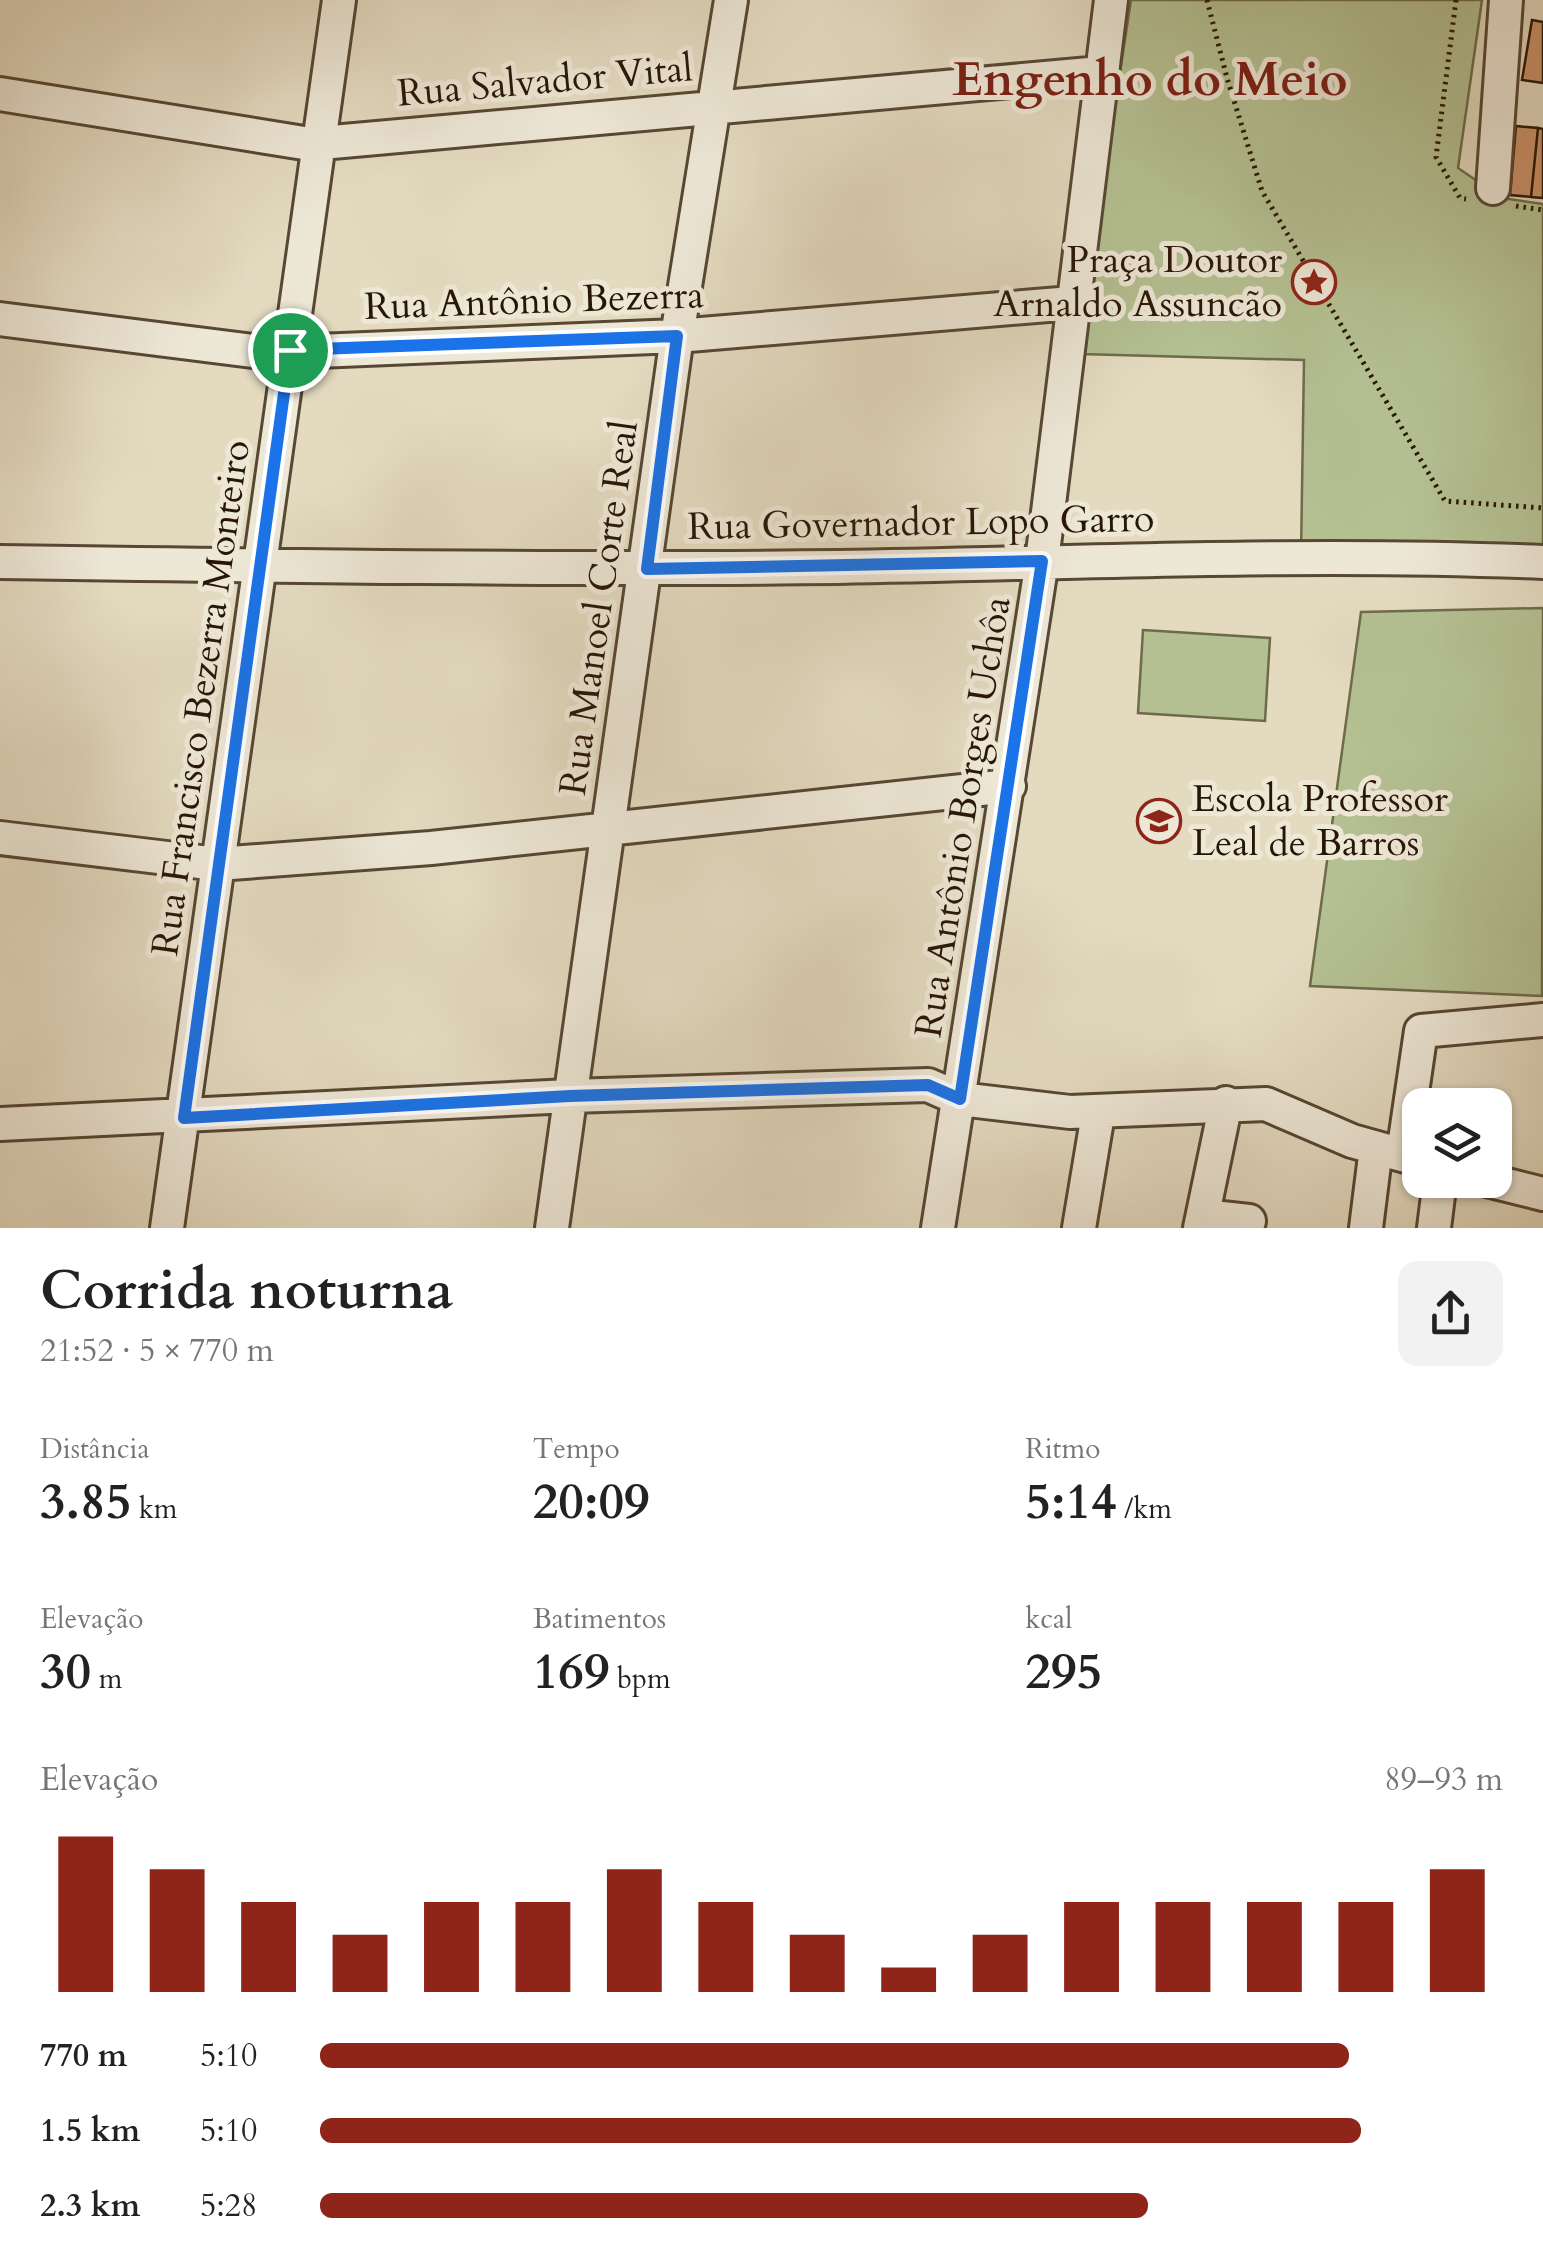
<!DOCTYPE html>
<html lang="pt">
<meta charset="utf-8">
<style>
:root{--surface:#fff;--page:#f2f2f2;--text:#222;--muted:#767676;--accent:#8f2418}
body{margin:0;font-family:Cardo,serif;background:var(--page);color:var(--text);height:100vh;display:flex;flex-direction:column;font-size:38px;white-space:nowrap}
*{box-sizing:border-box;margin:0}
p{font-size:32px;color:var(--muted)}
.icon{flex:none;width:55px;height:55px;fill:none;stroke:currentColor;stroke-width:2;stroke-linecap:round;stroke-linejoin:round}
.map{position:relative;height:1228px;overflow:hidden}
.panel{display:flex;flex-direction:column;background:var(--surface);flex:1}
.panel>*{flex:none}
.fabs{position:absolute;left:1402px;top:1088px;display:grid;gap:20px}
.fabs a{display:grid;place-items:center;width:110px;height:110px;border-radius:20px;background:var(--surface);box-shadow:0 2px 8px #0004;font-size:50px}
.pin{position:absolute;display:grid;place-items:center;width:85px;height:85px;color:#fff;margin:-42px;border:5px solid #fff;border-radius:50%;box-shadow:0 2px 10px #0007}
.round{display:grid;place-items:center;flex:none;width:105px;height:105px;border-radius:20px;background:var(--page)}
.overview{display:flex;align-items:center;justify-content:space-between;height:170px;padding:0 40px}
h1{font-size:55px;font-weight:700;line-height:75px}
.metrics{display:grid;grid-template-columns:repeat(3,1fr);gap:15px;height:170px;padding:10px 40px}
.metrics div{display:grid;align-content:center}
.metrics b{font-size:50px;font-weight:700}
.metrics small{font-size:28px;font-weight:400}
.metrics p{font-size:28px}
.chart{height:280px;padding:20px 40px}
.chart p{display:flex;justify-content:space-between}
.chart svg{width:100%;height:180px;margin-top:10px;stroke:var(--accent);stroke-width:6}
ul{padding:0 40px;list-style:none;font-size:32px}
li{display:grid;grid-template-columns:160px 120px 1fr;align-items:center;height:75px}
li i{height:25px;border-radius:12px;background:var(--accent)}
.map>svg:first-child{display:block}
.green{fill:#b4c092;stroke:#6e6b4b;stroke-width:2.5}
.building{fill:#cc916a;stroke:#281604;stroke-width:2.5}
.lines{fill:none;stroke-linecap:round;stroke-linejoin:round}
.minor-casing{stroke:#574733;stroke-width:38}
.path{stroke:#281604;stroke-width:5;stroke-dasharray:2.5 5;stroke-linecap:butt}
.minor{stroke:#ede7d6;stroke-width:32}
.route-casing{stroke:#fff;stroke-width:20}
.route{stroke:#1a73e8;stroke-width:12}
.labels{text-anchor:middle;dominant-baseline:central;stroke-width:10;stroke-linejoin:round;paint-order:stroke}
.street-label{font-size:38px;fill:#281604;stroke:#ede7d6}
.poi-label{font-size:38px;fill:#281604;stroke:#ede7d6;text-anchor:end}
.district-label{font-size:48px;font-weight:bold;fill:#7a1f14;stroke:#ede7d6}
</style>
<div class="map">
<svg width="1543" height="1228" viewBox="0 0 1543 1228">
<rect width="100%" height="100%" fill="#e3dac0"/>
<filter id="stains"><feTurbulence type="fractalNoise" baseFrequency=".002" numOctaves="4"/><feColorMatrix values="0 0 0 0 .2 0 0 0 0 .09 0 0 0 0 .02 0 0 0 .5 -.17"/></filter>
<radialGradient id="worn" r=".72"><stop offset=".6" stop-color="#630" stop-opacity="0"/><stop offset="1" stop-color="#630" stop-opacity=".3"/></radialGradient>
<path class="green" d="M1131,0h351l-24,168 44,30 41,6v355l-242,-4 3,-195 -223,-6 3,-46z
M1543,608l-1,388 -232,-10 51,-374z
M1143,630l127,8 -5,83 -127,-8z"/>
<path class="building" d="M1532,20l11,2v61l-21,-3z
M1516,126l22,2 -7,69 -21,-2z
M1538,128l5,1v69l-12,-1z"/>
<g class="lines">
<defs>
<path id="minor" d="M0,94l310,50 791,-71
M1493,188l13,-188
M0,319l269,34 408,-17 395,-33
M0,562c279,4 558,8 838,5 235,-4 470,-15 705,-5
M0,838l217,26 214,-16 578,-62
M0,1124l570,-28 358,-11 32,14 110,13 196,-8 86,37 68,19
M1403,1154l18,-123 122,-11
M1487,1180l56,14
M1203,1216l46,5
M167,1228l172,-1228
M552,1228l125,-892 54,-336
M938,1228l104,-667 69,-561
M1079,1228l19,-114
M1200,1228l26,-125
M1366,1228l10,-80
M1434,1228l6,-48"/>
</defs>
<use href="#minor" class="minor-casing"/>
<path class="path" d="M1207,0l20,78 35,113 183,310 98,7
M1456,0l-20,157 24,41 6,1
M1516,206l27,4"/>
<use href="#minor" class="minor"/>
</g>
<g class="lines">
<defs>
<path id="route" d="M677,336l-30,233 395,-8 -82,538 -32,-14 -358,11 -386,22 106,-768z"/>
</defs>
<use href="#route" class="route-casing"/>
<use href="#route" class="route"/>
</g>
<defs>
<symbol id="sight-ring" viewBox="-11 -11 22 22"><circle r="9.5" fill="#ede7d6" stroke="#8f2418" stroke-width="1.5"/><path d="M0-6L1.8-2.2L6-1.7L2.9 1.2L3.7 5.4L0 3.3L-3.7 5.4L-2.9 1.2L-6-1.7L-1.8-2.2Z" fill="#8f2418"/></symbol>
<symbol id="school-ring" viewBox="-11 -11 22 22"><circle r="9.5" fill="#ede7d6" stroke="#8f2418" stroke-width="1.5"/><path d="M0-5L7-2L0 1L-7-2ZM-4 1L0 2.5L4 1V4Q0 6-4 4Z" fill="#8f2418"/></symbol>
</defs>
<g fill-rule="evenodd">
<use href="#sight-ring" x="1289" y="257" width="50" height="50"/>
<use href="#school-ring" x="1134" y="796" width="50" height="50"/>
</g>
<g class="labels">
<g class="street-label">
<text transform="translate(545 81) rotate(-5)">Rua Salvador Vital</text>
<text transform="translate(534 301) rotate(-2)">Rua Antônio Bezerra</text>
<text transform="translate(921 523) rotate(-1)">Rua Governador Lopo Garro</text>
<text transform="translate(599 608) rotate(-82)">Rua Manoel Corte Real</text>
<text transform="translate(201 698) rotate(-82)">Rua Francisco Bezerra Monteiro</text>
<text transform="translate(963 817) rotate(-81)">Rua Antônio Borges Uchôa</text>
</g>
<g class="poi-label">
<text x="1282" y="260">Praça Doutor<tspan x="1282" dy="44">Arnaldo Assuncão</tspan></text>
<text x="1192" y="799" text-anchor="start">Escola Professor<tspan x="1192" dy="44">Leal de Barros</tspan></text>
</g>
<g class="district-label">
<text x="1150" y="79">Engenho do Meio</text>
</g>
</g>
<rect width="100%" height="100%" filter="url(#stains)"/>
<rect width="100%" height="100%" fill="url(#worn)"/>
</svg>
<div class="fabs">
<a><svg class="icon" aria-label="layers" viewBox="0 0 24 24"><path d="M12 4l9 5-9 5-9-5zM3 14l9 5 9-5"/></svg></a>
</div>
<div class="pin" style="left:290px;top:350px;background:#1e9e55"><svg class="icon" aria-label="arrive" viewBox="0 0 24 24"><path d="M6 21V4h12l-3 4 3 4H6"/></svg></div>
</div>
<section class="panel">
<div class="overview"><div><h1>Corrida noturna</h1><p>21:52 · 5 × 770 m</p></div><a class="round"><svg class="icon" aria-label="share" viewBox="0 0 24 24"><path d="M12 15V3M7 8l5-5 5 5M5 13v7h14v-7"/></svg></a></div>
<div class="metrics">
<div><p>Distância</p><b>3.85<small> km</small></b></div>
<div><p>Tempo</p><b>20:09</b></div>
<div><p>Ritmo</p><b>5:14<small> /km</small></b></div>
</div>
<div class="metrics">
<div><p>Elevação</p><b>30<small> m</small></b></div>
<div><p>Batimentos</p><b>169<small> bpm</small></b></div>
<div><p>kcal</p><b>295</b></div>
</div>
<div class="chart"><p><span>Elevação</span>89–93 m</p>
<svg viewBox="0 0 160 44" preserveAspectRatio="none"><path d="M5 44V6M15 44V14M25 44V22M35 44V30M45 44V22M55 44V22M65 44V14M75 44V22M85 44V30M95 44V38M105 44V30M115 44V22M125 44V22M135 44V22M145 44V22M155 44V14"/></svg>
</div>
<ul>
<li><b>770 m</b>5:10<i style="width:87%"></i></li>
<li><b>1.5 km</b>5:10<i style="width:88%"></i></li>
<li><b>2.3 km</b>5:28<i style="width:70%"></i></li>
</ul>
</section>
